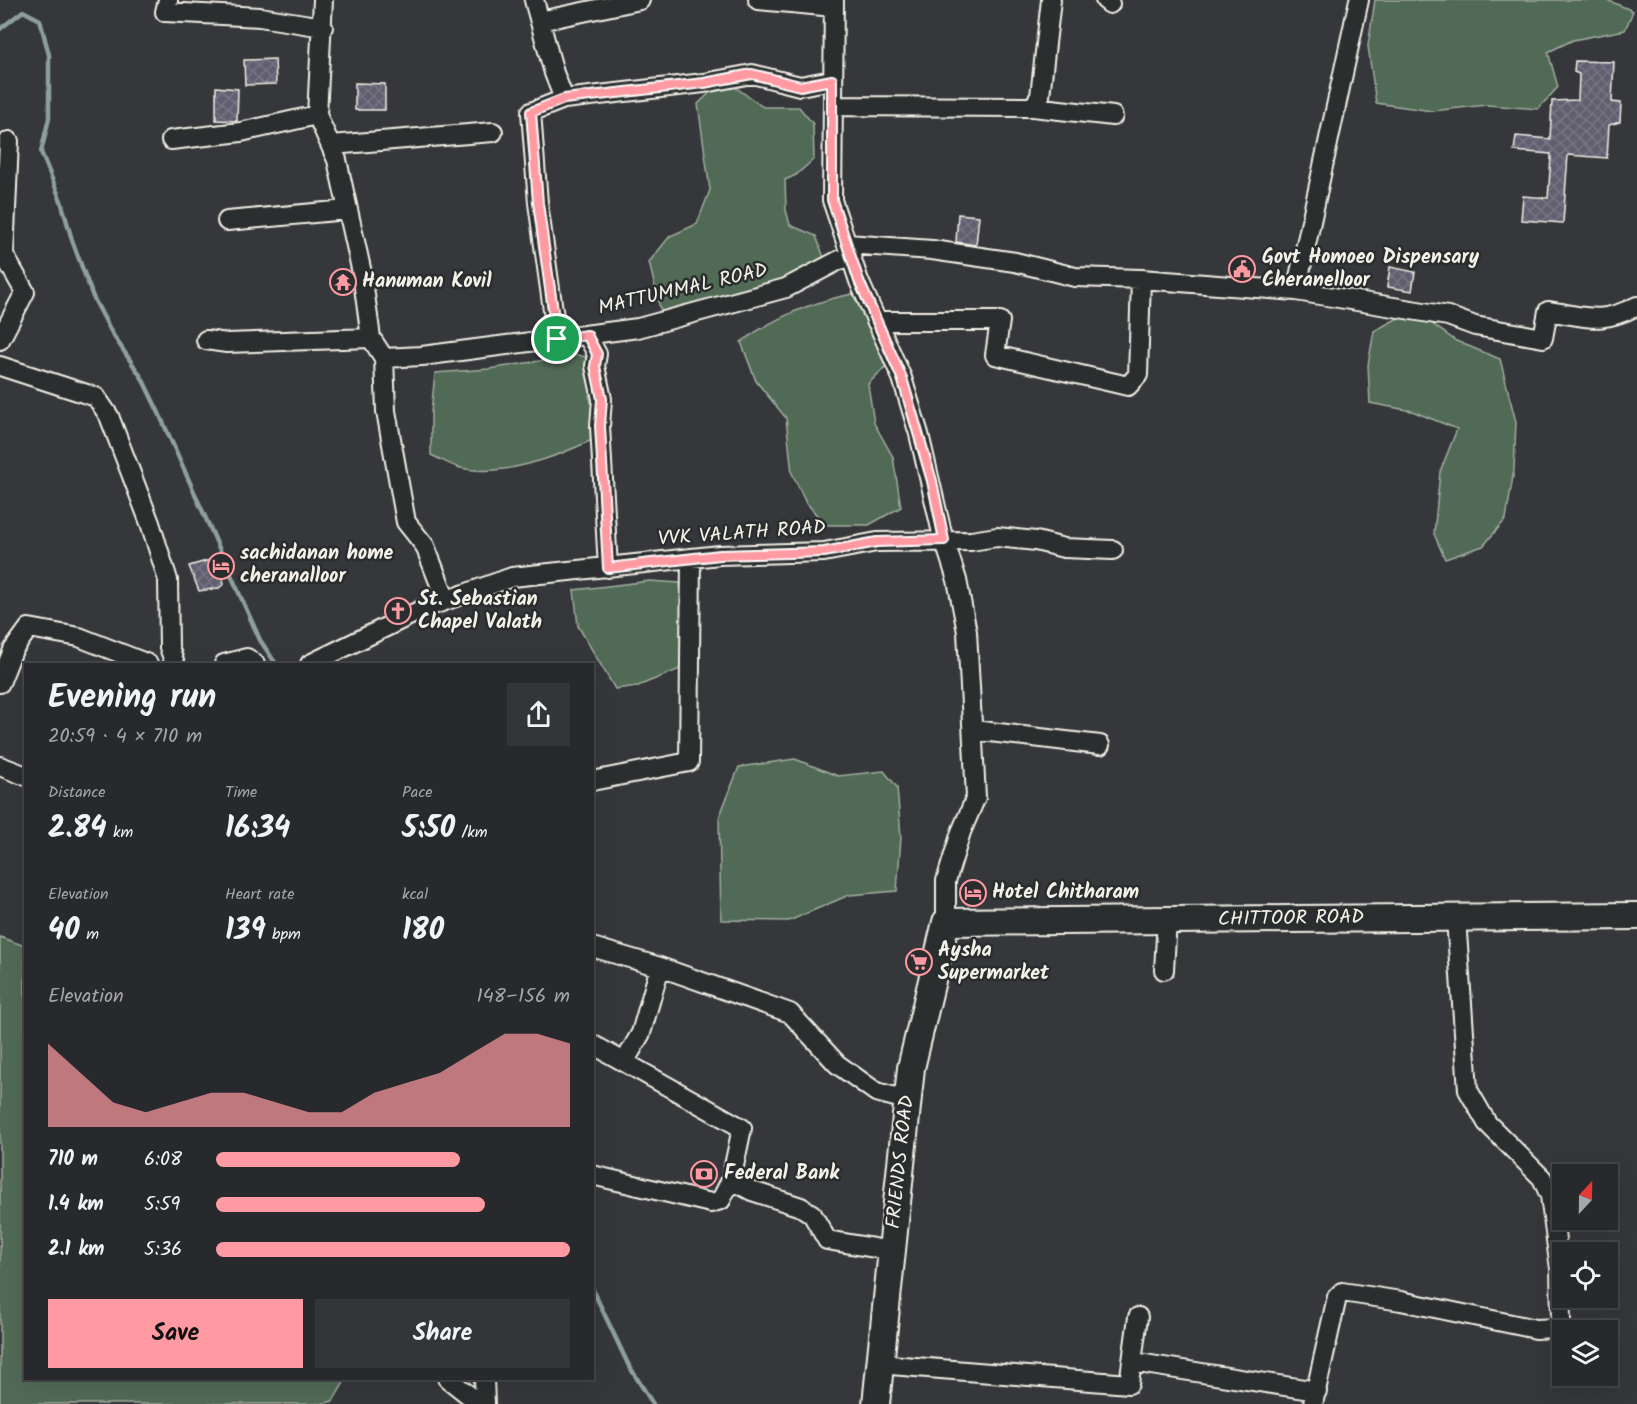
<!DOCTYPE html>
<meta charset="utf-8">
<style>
:root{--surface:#28292c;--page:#343538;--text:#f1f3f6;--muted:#a5a6a9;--line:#444548;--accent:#ff9aa2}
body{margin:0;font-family:Kalam,sans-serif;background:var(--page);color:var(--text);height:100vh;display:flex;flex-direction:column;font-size:22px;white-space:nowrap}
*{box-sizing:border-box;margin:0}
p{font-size:20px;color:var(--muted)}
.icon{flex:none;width:33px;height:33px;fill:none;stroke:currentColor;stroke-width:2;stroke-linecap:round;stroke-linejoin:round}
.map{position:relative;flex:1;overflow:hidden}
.panel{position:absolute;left:24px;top:663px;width:570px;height:717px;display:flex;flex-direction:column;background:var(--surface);border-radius:0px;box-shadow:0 6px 24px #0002,0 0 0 2px var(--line)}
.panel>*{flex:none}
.needle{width:39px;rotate:22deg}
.controls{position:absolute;left:1552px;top:1164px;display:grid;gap:12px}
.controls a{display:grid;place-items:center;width:66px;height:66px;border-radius:0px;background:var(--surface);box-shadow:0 6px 24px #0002,0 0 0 2px var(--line);font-size:30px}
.pin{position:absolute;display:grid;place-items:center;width:51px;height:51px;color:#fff;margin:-26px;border:3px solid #fff;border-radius:50%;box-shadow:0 2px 6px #0007}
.round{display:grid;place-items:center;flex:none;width:63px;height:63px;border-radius:0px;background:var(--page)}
.summary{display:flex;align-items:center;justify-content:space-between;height:102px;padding:0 24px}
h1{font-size:33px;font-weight:700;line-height:45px}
.stats{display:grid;grid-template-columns:repeat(3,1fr);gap:9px;height:102px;padding:6px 24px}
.stats div{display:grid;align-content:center}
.stats b{font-size:30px;font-weight:700}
.stats small{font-size:16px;font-weight:400}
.stats p{font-size:16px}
.chart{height:168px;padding:12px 24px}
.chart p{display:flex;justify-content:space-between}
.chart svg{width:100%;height:108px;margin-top:6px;fill:var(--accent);opacity:.7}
.action{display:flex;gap:12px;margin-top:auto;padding:12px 24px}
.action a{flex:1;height:69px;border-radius:0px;background:var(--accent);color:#111;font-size:24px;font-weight:700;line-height:69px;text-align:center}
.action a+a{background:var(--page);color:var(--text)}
ul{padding:0 24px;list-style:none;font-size:20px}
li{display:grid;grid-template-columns:96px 72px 1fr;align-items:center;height:45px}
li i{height:15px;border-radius:8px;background:var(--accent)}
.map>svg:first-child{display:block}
.grass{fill:#516a57;stroke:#a2aea0;stroke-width:1.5}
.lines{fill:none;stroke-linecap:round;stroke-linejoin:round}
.stream{stroke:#8e9f9e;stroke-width:4.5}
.building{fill:url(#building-cross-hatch);stroke:#f4f1e8;stroke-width:1.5}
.street-casing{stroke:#f4f1e8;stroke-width:22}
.secondary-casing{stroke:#f4f1e8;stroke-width:30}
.street{stroke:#2a2d2e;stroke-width:18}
.secondary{stroke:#2a2d2e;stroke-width:26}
.route-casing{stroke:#fff;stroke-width:12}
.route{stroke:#ff9aa2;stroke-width:8}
.labels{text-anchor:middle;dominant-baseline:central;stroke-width:5;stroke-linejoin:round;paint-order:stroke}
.poi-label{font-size:20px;font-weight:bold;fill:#f4f1e8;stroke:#2a2d2e;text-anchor:start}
.street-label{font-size:20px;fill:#f4f1e8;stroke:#2a2d2e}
</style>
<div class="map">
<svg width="1637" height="1404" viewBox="0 0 1637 1404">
<defs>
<pattern id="building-cross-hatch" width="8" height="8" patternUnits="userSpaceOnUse" patternTransform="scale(1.5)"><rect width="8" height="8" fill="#615e6f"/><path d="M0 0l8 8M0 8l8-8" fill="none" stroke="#787684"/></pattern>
</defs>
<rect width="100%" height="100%" fill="#35373b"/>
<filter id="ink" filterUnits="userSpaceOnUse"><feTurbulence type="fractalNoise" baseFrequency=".0167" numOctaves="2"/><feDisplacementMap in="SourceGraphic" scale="12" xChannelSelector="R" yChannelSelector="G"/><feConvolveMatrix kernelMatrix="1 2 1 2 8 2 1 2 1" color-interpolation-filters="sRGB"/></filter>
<g filter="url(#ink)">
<path class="grass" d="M1375,0h232l26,11 -8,19 -52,10 -25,12 10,35 -20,22 -51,-4 -55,6 -56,-8 -8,-57z
M724,79l39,28h36l14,17 1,35 -18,16 -11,5 1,30 4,15 26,11 11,30 -164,55 -14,-59 21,-26 27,-12 13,-34 -12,-86z
M864,292l29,67 -25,25 6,39 19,34 8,50 -32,18h-44l-20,-24 -13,-28 -6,-55 -30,-37 -15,-39c37,-27 77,-43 123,-50z
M1413,310l43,31 44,18 16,63 -2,48 -8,49 -23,27 -38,13 -11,-25 6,-62 17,-43 -45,-18 -42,-8 -2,-38 6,-34z
M577,355l14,3 3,23 -5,15 11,26 -6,17c-37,18 -95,40 -137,28 -8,-3 -17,-8 -26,-12v-42l4,-40 54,-4z
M650,581l30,2 11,13 -6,71 -47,19 -23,3 -37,-63 -4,-36z
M795,759l43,17 46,-5 13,16 4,50 -4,54 -48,4 -60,26 -68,-1 -2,-102 20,-51z
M0,937l25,9 1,432 320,1 -13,22 -12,3h-321z"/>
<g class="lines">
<path class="stream" d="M0,29l23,-18 17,9 9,35v63l-8,34 20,49 11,39 21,57 20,38 29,43 16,33 102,229 16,24
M592,1288l36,76 25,40"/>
</g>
<path class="building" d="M275,59l1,25 -31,1 -1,-25z
M1575,61l39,1 -2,40 9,1 -1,19 -11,3 -2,33 -39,-3 -5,68 -42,-3 2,-24 25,2 3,-41v-3l-37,-3 2,-15 34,3 2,-38 26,-1 1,-26 -5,-2z
M355,83l30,1v26h-30z
M216,87l22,2 -1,32 -21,-1z
M958,214l21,2 -3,29 -20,-3z
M1390,267l25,5 -3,19 -25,-4z
M217,558l7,13 -2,2 2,11 -5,4 -20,3 -10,-25z"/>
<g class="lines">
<defs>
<path id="street" d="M168,0l-3,12 95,5 63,10
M323,0l-6,115 20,45 25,113 9,65 13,20 38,-2 216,-28 148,-40 65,-34
M534,0l20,73 10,26
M758,0l76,7
M834,0l-2,200 27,81 43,97 17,56 23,99 15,47 10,52 9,165 -15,35 -15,49v41
M1105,0l5,4
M540,21l100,-21
M833,106l200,1 7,-11 11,-96
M1033,107l80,9
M171,140l70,-8 76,-17
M331,145l162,-13
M227,221l120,-11
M847,244l85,6 83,12 60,15 66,2 155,12 152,25 27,10 68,12 5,-27c40,6 51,14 89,-5
M1296,291l63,-291
M876,321h124l-5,34 133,31 10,-11 3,-96
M587,335l10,19 -2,12 7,33 -2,27 8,142
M557,339l-19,-136 -7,-91 33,-13 140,-16 48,-9 48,12 32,-6
M0,340l25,-48 -21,-37 5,-114
M206,340l21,3 144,-5
M384,358l2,53 20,111 19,24 21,54
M0,366l96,31 13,19 41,107 18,57 1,67 6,17
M224,664l23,-6 8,6
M310,664l115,-56 87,-31 208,-22 104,-3 53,-10 94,-1 26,-4 39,4 28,7 49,2
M0,683l13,-33 16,-22 50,9 69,27
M973,730l127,15
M0,766l26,10
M592,781l97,-19 2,-204
M592,947l68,20 -19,66 -16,28
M660,967l130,46 47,51 39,28 31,8
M1164,970l3,-50
M592,1044l150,84 -11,52
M592,1175l119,28 10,-3 10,-20 21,11 49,16 11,7 15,26 65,11
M1132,1362l185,29
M878,1364l251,20 9,-67
M447,1378l33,26
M484,1378l1,26
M1313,1404l24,-107 5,-5 59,9 135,28 20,-1 5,-6 -1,-53 -10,-73 -8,-18 -55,-55 -19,-33 -12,-172"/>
<path id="secondary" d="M876,1404l35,-336 35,-146 691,-6"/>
</defs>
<use href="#street" class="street-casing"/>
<use href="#secondary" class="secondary-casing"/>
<use href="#street" class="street"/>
<use href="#secondary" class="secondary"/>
</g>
</g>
<g class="lines" filter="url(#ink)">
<defs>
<path id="route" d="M752,74l48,12 32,-6v120l27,81 43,97 30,103 12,59 -67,2 -53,10 -104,3 -112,13 -8,-142 2,-27 -7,-33 2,-12 -10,-19 -30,4 -19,-136 -7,-91 33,-13 140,-16z"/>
</defs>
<use href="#route" class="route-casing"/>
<use href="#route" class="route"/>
</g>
<defs>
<symbol id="civic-ring" viewBox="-11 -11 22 22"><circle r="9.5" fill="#2a2d2e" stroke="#ff9aa2" stroke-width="1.5"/><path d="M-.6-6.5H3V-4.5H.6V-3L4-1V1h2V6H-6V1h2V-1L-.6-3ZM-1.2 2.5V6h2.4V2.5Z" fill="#ff9aa2"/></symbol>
<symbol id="temple-ring" viewBox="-11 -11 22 22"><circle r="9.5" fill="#2a2d2e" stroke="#ff9aa2" stroke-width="1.5"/><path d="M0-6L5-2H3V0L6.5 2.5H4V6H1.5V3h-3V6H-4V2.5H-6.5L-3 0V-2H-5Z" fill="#ff9aa2"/></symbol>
<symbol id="hotel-ring" viewBox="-11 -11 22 22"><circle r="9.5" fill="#2a2d2e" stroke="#ff9aa2" stroke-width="1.5"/><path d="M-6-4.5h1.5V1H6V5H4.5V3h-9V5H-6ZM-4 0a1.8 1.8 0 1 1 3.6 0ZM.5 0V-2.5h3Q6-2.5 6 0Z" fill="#ff9aa2"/></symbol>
<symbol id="church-ring" viewBox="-11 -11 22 22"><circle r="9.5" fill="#2a2d2e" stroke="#ff9aa2" stroke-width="1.5"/><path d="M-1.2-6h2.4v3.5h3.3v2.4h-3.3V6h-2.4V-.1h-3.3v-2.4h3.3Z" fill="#ff9aa2"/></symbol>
<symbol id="supermarket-ring" viewBox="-11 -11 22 22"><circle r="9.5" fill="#2a2d2e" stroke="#ff9aa2" stroke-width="1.5"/><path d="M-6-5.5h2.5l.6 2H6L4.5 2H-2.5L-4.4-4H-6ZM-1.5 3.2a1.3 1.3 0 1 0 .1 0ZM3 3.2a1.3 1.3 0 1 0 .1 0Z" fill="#ff9aa2"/></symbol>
<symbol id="bank-ring" viewBox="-11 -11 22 22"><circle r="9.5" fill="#2a2d2e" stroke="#ff9aa2" stroke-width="1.5"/><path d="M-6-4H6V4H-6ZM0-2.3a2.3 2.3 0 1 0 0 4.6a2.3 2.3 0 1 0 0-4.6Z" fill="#ff9aa2"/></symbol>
</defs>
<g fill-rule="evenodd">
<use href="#civic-ring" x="1227" y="254" width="30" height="30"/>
<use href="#temple-ring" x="328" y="267" width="30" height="30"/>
<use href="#hotel-ring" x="206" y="551" width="30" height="30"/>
<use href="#church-ring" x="383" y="596" width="30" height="30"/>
<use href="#hotel-ring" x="958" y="878" width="30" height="30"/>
<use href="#supermarket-ring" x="904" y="947" width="30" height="30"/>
<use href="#bank-ring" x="689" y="1159" width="30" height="30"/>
</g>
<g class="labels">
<g class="poi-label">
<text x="1262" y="258">Govt Homoeo Dispensary<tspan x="1262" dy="23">Cheranelloor</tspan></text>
<text x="362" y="282">Hanuman Kovil</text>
<text x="240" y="554">sachidanan home<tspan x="240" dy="23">cheranalloor</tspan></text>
<text x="418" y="600">St. Sebastian<tspan x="418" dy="23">Chapel Valath</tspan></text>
<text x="992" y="893">Hotel Chitharam</text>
<text x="938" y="951">Aysha<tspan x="938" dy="23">Supermarket</tspan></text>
<text x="724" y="1174">Federal Bank</text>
</g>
<g class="street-label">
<text transform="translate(683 290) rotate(-13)">MATTUMMAL ROAD</text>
<text transform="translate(742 534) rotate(-4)">VVK VALATH ROAD</text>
<text transform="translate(1291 919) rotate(-1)">CHITTOOR ROAD</text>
<text transform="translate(901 1162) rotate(-84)">FRIENDS ROAD</text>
</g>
</g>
</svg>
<div class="controls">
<a><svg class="needle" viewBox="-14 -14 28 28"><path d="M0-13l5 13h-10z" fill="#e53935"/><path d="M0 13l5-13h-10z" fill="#a5a6a9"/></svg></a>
<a><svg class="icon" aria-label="locate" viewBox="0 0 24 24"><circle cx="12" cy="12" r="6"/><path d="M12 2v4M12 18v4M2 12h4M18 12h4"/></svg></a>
<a><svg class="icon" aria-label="layers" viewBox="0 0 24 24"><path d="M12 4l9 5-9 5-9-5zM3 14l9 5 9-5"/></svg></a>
</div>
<div class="pin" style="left:557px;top:339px;background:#1e9e55"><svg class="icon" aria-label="arrive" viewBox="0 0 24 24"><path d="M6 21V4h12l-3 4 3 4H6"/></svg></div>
<section class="panel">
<div class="summary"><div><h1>Evening run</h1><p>20:59 · 4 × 710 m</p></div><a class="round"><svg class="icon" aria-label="share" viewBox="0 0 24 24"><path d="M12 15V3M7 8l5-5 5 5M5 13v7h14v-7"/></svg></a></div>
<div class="stats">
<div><p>Distance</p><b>2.84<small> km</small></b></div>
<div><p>Time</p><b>16:34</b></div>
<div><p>Pace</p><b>5:50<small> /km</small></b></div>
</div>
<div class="stats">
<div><p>Elevation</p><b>40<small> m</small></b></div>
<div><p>Heart rate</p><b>139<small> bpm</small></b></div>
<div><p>kcal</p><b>180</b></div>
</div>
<div class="chart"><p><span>Elevation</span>148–156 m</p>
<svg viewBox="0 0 160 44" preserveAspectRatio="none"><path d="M0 44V10L10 22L20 34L30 38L40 34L50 30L60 30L70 34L80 38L90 38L100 30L110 26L120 22L130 14L140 6L150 6L160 10V44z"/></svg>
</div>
<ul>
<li><b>710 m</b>6:08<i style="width:69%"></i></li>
<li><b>1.4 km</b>5:59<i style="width:76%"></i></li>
<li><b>2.1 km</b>5:36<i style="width:100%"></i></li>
</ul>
<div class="action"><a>Save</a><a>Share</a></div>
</section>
</div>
